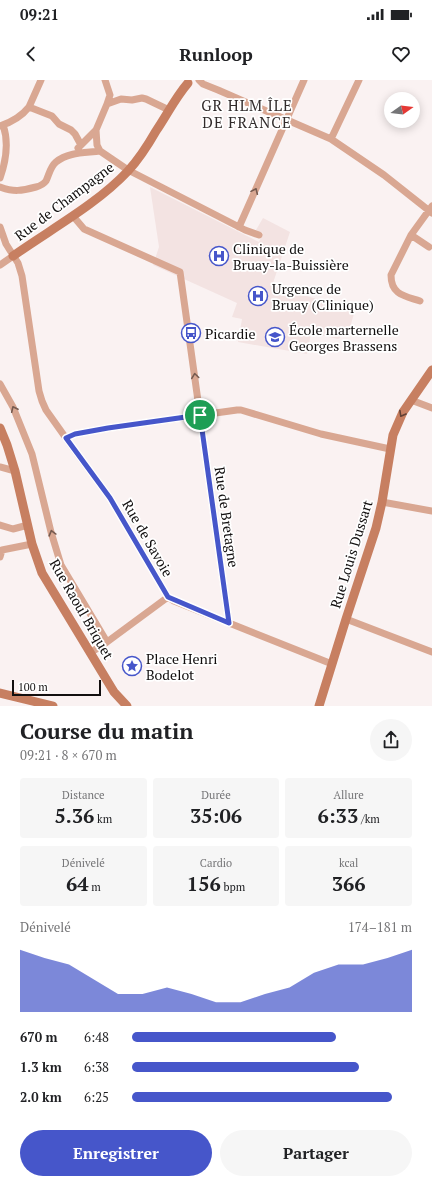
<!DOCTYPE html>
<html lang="fr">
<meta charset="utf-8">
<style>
:root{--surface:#fff;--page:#f6f6f6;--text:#202124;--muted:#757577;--accent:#4656ca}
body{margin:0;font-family:"PT Serif",serif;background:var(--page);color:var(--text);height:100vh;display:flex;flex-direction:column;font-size:15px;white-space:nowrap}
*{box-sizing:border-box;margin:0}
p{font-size:13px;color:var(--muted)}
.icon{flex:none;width:22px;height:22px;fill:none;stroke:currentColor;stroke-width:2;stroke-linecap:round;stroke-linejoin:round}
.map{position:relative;height:626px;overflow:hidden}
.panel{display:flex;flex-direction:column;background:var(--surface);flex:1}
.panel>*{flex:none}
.needle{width:26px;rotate:76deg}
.controls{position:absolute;left:384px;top:12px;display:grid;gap:8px}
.controls a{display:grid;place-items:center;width:36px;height:36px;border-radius:50%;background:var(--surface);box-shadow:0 2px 10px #0003;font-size:20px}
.scale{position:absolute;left:12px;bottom:10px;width:89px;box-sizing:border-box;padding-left:4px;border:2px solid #120f0f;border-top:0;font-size:11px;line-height:14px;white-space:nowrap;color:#120f0f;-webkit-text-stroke:3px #fff;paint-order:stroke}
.pin{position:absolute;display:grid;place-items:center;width:34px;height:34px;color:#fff;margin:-17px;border:2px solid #fff;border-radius:50%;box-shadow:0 1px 4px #0007}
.round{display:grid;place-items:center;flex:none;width:42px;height:42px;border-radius:21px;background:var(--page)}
.summary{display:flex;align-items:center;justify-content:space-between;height:68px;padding:0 20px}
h1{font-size:22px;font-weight:700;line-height:30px}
.stats{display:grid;grid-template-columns:repeat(3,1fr);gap:6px;height:68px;padding:4px 20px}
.stats div{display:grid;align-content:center;border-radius:4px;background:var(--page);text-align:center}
.stats b{font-size:20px;font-weight:700}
.stats small{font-size:11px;font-weight:400}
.stats p{font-size:11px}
.chart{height:112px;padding:8px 20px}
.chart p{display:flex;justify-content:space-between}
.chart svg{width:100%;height:72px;margin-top:4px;fill:var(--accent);opacity:.7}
.cta{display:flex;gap:8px;margin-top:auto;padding:8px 20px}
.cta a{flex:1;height:46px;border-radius:24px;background:var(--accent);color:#fff;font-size:16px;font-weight:700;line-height:46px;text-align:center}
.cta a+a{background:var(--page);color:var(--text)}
ul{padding:0 20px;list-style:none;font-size:13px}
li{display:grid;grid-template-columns:64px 48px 1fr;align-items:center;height:30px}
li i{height:10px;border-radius:5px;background:var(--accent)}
.status{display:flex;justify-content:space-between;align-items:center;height:28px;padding:0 20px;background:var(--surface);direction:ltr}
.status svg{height:11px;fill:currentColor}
header{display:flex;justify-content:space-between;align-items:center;height:52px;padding:0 20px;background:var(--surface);font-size:18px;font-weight:700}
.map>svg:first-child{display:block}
.built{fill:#f3e3e2}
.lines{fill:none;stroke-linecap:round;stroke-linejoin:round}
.street{stroke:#d9a792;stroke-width:7}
.secondary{stroke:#c77f61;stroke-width:9}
.oneway{stroke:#765b50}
.oneway2{stroke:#634134}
.route-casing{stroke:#fff;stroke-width:8}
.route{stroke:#4656ca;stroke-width:5}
.labels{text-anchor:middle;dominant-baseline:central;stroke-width:3.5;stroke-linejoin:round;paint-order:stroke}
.street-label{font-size:14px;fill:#120f0f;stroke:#fff}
.poi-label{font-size:14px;fill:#120f0f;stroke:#fff;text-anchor:start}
.neighbourhood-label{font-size:15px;letter-spacing:1px;fill:#312b2b;stroke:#fff}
</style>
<div class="status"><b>09:21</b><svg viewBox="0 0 49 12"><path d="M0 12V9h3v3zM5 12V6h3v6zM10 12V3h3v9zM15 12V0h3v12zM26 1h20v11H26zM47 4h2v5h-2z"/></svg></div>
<header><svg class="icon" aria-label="back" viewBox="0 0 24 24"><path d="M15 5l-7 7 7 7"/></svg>Runloop<svg class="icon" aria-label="heart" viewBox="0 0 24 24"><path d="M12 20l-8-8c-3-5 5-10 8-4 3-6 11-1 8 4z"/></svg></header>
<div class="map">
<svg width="432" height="626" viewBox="0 0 432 626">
<rect width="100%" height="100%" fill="#faf2f2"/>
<path class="built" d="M150,107l109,55 4,-9 -7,-3 7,-12 27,14 -18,54 83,24 -6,21 -7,-1 -2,8 -2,1 -27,-6 -4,21 -69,-12 4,-23 -10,-2 5,-14 -84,-38 6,-18z"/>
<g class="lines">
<path class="street" d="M105,0l5,15 -3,9 14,-5 11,1 10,-2 4,1 23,11
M199,0l4,4 15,6 113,49 53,36 48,38
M29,27l23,9 7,8 12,6 4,4 6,11
M0,46c12,-4 21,-9 29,-19l12,-27
M96,50l1,15 3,6 28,19 117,60 14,5
M331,59l28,-59
M78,68l18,-18 11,-26
M0,98c6,-17 9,-36 3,-53
M0,107c14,5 21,4 36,0 4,-1 7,-2 10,-6 3,-6 4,-14 10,-19 12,-10 29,-9 44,-11
M73,136l11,13 96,43 49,351
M0,147l6,17 12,19 4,13 17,115 3,10 4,9 27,38 37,50 58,99 6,4 158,63
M239,147l65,-147
M411,155l-20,40c0,20 14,21 29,26
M429,167l-18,-12 21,-29
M0,185l13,-9
M0,304l13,23 19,47 19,78 10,33 46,77
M411,320l21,8
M66,358l9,-4 33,-6 129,-18h4l80,24 69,15
M0,387l15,4
M382,422l50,9
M0,445l13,4 15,-4
M0,477l2,-7 30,-6
M346,539l86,33
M90,573l17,-11 61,-45"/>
<path class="secondary" d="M13,176c38,-27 83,-51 115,-85 11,-12 20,-26 28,-40 11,-16 19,-33 32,-48
M0,348l7,17 8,26 17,73 10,29 72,119 13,14
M0,613l53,13
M319,626l27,-87 30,-91 6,-26 11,-67 10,-23 29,-42"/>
</g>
<defs><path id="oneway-chevron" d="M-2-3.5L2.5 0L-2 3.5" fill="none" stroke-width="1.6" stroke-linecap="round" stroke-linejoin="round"/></defs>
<g class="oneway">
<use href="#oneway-chevron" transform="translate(255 111) rotate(-66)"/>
<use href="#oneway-chevron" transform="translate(195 296) rotate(-98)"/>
<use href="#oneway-chevron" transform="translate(14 329) rotate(-115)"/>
<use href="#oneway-chevron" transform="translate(52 453) rotate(-105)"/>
</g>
<use class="oneway2" href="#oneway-chevron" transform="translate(402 334) rotate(119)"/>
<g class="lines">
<defs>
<path id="route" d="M200,335l29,208 -61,-26 -58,-99 -44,-60 9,-4 33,-6z"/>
</defs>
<use href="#route" class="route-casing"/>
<use href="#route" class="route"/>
</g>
<defs>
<symbol id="hospital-ring" viewBox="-11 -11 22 22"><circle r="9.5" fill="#fff" stroke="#4656ca" stroke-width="1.5"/><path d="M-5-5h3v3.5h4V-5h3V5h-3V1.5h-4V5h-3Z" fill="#4656ca"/></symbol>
<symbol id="bus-ring" viewBox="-11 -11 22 22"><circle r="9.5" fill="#fff" stroke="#4656ca" stroke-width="1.5"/><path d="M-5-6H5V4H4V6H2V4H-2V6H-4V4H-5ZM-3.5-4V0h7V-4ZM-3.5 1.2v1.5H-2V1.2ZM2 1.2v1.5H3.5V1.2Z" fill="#4656ca"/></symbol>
<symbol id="school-ring" viewBox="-11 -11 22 22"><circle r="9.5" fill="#fff" stroke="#4656ca" stroke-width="1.5"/><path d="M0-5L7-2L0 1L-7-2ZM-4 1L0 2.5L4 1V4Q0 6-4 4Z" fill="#4656ca"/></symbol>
<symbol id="sight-ring" viewBox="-11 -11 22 22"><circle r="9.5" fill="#fff" stroke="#4656ca" stroke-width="1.5"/><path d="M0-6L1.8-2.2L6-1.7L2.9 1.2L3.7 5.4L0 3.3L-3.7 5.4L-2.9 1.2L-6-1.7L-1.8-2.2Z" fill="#4656ca"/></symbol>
</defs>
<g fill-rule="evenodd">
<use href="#hospital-ring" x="208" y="165" width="22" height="22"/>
<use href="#hospital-ring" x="247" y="205" width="22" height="22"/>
<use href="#bus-ring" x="180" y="242" width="22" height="22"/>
<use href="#school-ring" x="264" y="246" width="22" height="22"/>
<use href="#sight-ring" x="121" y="575" width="22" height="22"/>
</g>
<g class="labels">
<g class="street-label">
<text transform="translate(64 121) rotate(-37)">Rue de Champagne</text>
<text transform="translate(227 437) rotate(82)">Rue de Bretagne</text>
<text transform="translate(148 458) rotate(60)">Rue de Savoie</text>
<text transform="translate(351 474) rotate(-73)">Rue Louis Dussart</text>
<text transform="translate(82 529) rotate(60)">Rue Raoul Briquet</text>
</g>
<g class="poi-label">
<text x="233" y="168">Clinique de<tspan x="233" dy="16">Bruay-la-Buissière</tspan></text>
<text x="272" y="208">Urgence de<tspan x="272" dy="16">Bruay (Clinique)</tspan></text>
<text x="289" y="249">École marternelle<tspan x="289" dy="16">Georges Brassens</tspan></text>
<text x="205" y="253">Picardie</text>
<text x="146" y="578">Place Henri<tspan x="146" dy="16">Bodelot</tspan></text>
</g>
<g class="neighbourhood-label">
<text x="247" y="25">GR HLM ÎLE<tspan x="247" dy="17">DE FRANCE</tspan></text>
</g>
</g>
</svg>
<div class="controls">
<a><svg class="needle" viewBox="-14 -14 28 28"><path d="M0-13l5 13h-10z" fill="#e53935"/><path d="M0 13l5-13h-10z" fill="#757577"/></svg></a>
</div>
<div class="scale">100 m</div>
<div class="pin" style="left:200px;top:335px;background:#1e9e55"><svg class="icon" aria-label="arrive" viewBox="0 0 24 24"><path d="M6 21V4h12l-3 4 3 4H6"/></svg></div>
</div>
<section class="panel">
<div class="summary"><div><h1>Course du matin</h1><p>09:21 · 8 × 670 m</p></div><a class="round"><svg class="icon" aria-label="share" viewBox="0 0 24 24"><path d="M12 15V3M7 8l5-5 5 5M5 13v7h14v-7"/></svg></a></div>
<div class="stats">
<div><p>Distance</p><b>5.36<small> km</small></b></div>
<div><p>Durée</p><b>35:06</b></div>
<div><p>Allure</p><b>6:33<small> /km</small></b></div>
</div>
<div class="stats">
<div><p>Dénivelé</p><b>64<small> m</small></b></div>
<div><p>Cardio</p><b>156<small> bpm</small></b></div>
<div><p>kcal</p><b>366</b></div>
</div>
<div class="chart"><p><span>Dénivelé</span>174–181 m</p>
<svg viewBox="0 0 160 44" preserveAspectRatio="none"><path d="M0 44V6L10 11L20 15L30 24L40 33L50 33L60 29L70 33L80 38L90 38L100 33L110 29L120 20L130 15L140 15L150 11L160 6V44z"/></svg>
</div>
<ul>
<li><b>670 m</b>6:48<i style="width:73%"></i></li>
<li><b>1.3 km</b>6:38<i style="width:81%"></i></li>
<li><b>2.0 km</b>6:25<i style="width:93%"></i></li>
</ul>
<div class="cta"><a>Enregistrer</a><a>Partager</a></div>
</section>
